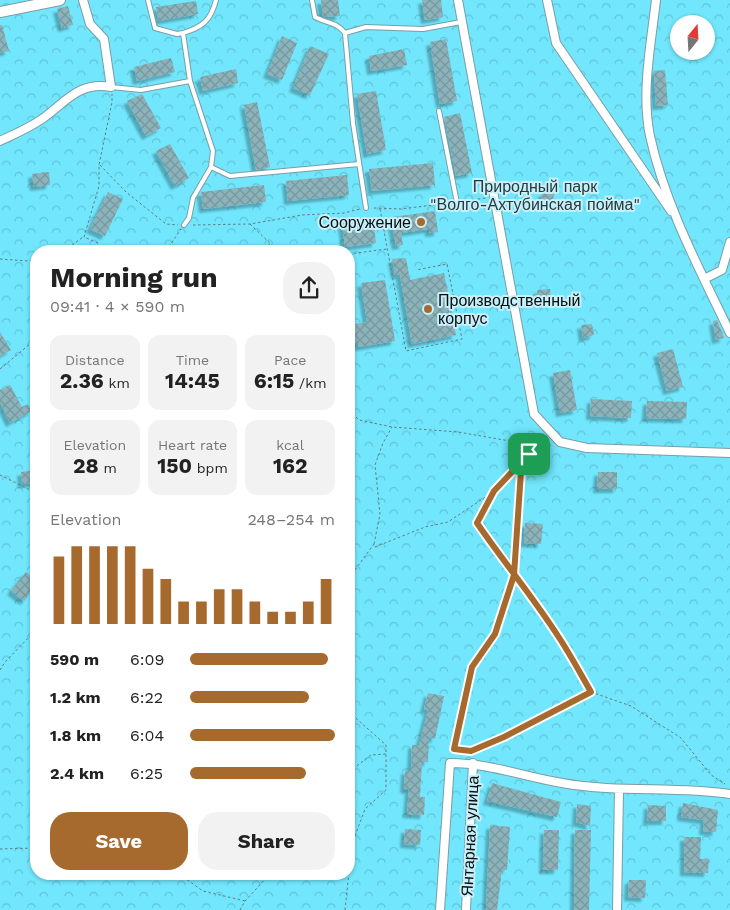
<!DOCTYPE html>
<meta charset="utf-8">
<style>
:root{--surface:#fff;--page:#f2f2f2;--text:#222;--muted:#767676;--accent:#a76a2e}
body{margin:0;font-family:"Work Sans",sans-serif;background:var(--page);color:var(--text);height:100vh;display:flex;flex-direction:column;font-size:19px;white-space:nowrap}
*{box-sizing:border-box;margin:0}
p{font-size:16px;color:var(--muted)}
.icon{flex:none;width:28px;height:28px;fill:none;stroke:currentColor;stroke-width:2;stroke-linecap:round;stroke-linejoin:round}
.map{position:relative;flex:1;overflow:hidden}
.side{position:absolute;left:30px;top:245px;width:325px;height:635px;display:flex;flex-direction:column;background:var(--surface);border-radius:20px;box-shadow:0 1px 4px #0004}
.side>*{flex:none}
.needle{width:32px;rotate:18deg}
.controls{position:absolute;left:670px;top:15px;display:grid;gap:10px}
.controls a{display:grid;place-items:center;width:45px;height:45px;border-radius:50%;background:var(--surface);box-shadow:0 1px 4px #0004;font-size:25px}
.pin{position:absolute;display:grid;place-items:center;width:42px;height:42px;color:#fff;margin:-21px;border-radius:10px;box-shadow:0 2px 8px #0006}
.round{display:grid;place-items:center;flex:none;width:52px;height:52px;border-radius:20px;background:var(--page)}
.head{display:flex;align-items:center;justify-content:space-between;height:85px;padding:0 20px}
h1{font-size:28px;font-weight:700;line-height:38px}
.stats{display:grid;grid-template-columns:repeat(3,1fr);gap:8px;height:85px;padding:5px 20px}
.stats div{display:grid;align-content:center;border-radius:12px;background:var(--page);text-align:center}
.stats b{font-size:21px;font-weight:700}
.stats small{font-size:14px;font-weight:400}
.stats p{font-size:14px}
.chart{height:140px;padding:10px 20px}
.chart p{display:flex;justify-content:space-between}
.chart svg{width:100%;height:90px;margin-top:5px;stroke:var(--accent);stroke-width:6}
.button{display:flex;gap:10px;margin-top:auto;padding:10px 20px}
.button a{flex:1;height:58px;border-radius:20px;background:var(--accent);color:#fff;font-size:20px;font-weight:700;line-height:58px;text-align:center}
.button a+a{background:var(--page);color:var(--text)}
ul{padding:0 20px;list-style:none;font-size:16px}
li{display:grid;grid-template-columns:80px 60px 1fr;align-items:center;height:38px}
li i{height:12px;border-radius:6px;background:var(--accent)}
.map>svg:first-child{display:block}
.park{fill:url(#park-crowns);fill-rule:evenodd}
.building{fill:url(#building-cross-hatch);filter:url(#shadow)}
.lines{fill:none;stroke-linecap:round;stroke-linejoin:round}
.service-casing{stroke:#799ea6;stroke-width:6}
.minor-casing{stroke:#799ea6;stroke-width:10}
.tertiary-casing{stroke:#799ea6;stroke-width:12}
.path{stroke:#627b81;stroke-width:1;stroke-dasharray:2.5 2.5;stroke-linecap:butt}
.service{stroke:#fff;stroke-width:4}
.minor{stroke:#fff;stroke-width:8}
.tertiary{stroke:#fff;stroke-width:10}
.route-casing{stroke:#fff;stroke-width:10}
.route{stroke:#a76a2e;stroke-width:6}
.poi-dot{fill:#a76a2e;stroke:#c9f0f9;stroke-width:2}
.labels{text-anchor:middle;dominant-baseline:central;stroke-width:4;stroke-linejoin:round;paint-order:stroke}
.park-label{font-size:16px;fill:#233a3f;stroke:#c9f0f9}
.poi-label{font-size:16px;fill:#020e11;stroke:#c9f0f9;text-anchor:end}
.street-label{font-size:16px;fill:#020e11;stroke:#c9f0f9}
</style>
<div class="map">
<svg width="730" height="910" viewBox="0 0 730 910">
<defs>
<pattern id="park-crowns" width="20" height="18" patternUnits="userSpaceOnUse" patternTransform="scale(1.25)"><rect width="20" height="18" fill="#71e6fc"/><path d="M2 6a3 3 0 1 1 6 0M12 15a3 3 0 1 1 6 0" fill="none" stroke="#60c4d7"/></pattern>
<pattern id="building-cross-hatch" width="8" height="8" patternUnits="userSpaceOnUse" patternTransform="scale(1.25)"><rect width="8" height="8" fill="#8cb2ba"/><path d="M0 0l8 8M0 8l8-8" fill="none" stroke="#77989f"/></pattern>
<filter id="shadow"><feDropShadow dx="-4" dy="4" stdDeviation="1" flood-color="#0004"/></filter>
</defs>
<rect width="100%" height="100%" fill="#c9f0f9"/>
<path class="park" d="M0,0h730v910h-730zM679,24h27v27h-27zM36,251h313v623h-313z"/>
<path class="building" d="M321,0h17l2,16 -17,1z
M422,0h19l2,17 -18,3z
M196,1l2,13 -40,7 -2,-14z
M68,6l5,19 -11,3 -5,-19z
M0,25h2l7,26 -9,2z
M282,36l15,7 -15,37 -15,-6z
M446,39l11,62 -17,3 -10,-62z
M310,46l19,8 -19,41 -17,-7z
M404,49l3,16 -36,6 -2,-15z
M171,58l4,14 -38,9 -3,-14z
M236,69l2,14 -35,8 -3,-14z
M665,70l3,35 -12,1 -2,-35z
M376,91l10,59 -19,4 -10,-60z
M142,94l19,34 -15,8 -19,-35z
M257,102l13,65 -14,3 -12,-65z
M460,113l12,60 -16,3 -12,-59z
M170,144l19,34 -14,8 -19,-35z
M433,163l2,22 -63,6 -3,-22z
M49,172l1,13 -16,2 -2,-13z
M347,175l2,20 -61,6 -2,-20z
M264,185l2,17 -63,7 -2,-17z
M108,192l15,7 -18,37 -15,-7z
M542,193l12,1 -2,12 -11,-1z
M435,211l3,21 -9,1v-4l-28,4 2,12 -7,1 -4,-21h-5l-1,-7z
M373,219l3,24 -31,4 -3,-24z
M406,258l4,22 34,-7 12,62 -44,9 -12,-69h-5l-3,-16z
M385,280l10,61 -36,6 -1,-4h-3l-2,-16 3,-1 -1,-2 12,-2 -6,-39z
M550,289l1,13 -13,1 -1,-13z
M717,320l7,18 -8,2 -3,-19z
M592,324l2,10 -2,2 -9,2 -2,-13z
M0,332l11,18 -11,6z
M673,349l10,38 -16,4 -10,-38z
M570,370l7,40 -17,3 -7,-40z
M10,385l12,22 6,-3 4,7 -22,12 -10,-21v-12z
M591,399l41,2 -1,17 -41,-2z
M647,401l40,1 -1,17 -40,-1z
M36,470v13l-14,1 -1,-12z
M598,472h19v17h-20z
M525,523l18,1 -2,20 -17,-1z
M26,572l10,7v6l-12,16 -13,-10z
M428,693l16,3 -9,43 -6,-2 -1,25h-6l-2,35h5l-1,18 -17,-1 2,-25h-5l1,-19 6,1 1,-26h7l9,-35 -4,-1z
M492,783l69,19 -4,15 -70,-16z
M683,803l35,7 -2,22 -13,-1 1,-11 -23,-3z
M577,804l14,2 -1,20 -14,-4z
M648,805l18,1v15h-19z
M490,825l20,2 -3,43h-5l-5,40h-11z
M405,829l16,1 -1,15 -16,-1z
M544,830h15l-1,40h-15z
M575,830h16l-2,80h-15z
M684,837h17l-1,22h9l-1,14 -24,-1z
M629,880h17l-1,18 -17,-1z"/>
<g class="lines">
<defs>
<path id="service" d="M148,0l7,28 22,6 6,-1 7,48 23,70 -2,16 -18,31 -4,20 -5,7
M312,0l3,17c11,6 22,5 30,16l8,90 13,85
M183,33c20,-6 28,-13 33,-33
M345,33l21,-6 57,2 38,-7
M111,87l30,3 49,-9
M439,111l18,92
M211,167l19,9 129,-12"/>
<path id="minor" d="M458,0l76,414 26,28 27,6 143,5
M547,0l9,43 115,168
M656,0c-5,44 -15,93 -6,136 15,69 50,134 80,197
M0,141c15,-7 29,-13 42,-22 23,-16 36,-38 69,-32l-7,-48 -14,-15 -7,-24
M704,279l18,-9 8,-28
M440,910l10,-147c39,0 74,14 112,20 56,10 112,3 168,11
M466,910l7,-147
M617,910l2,-121"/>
<path id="tertiary" d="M0,12l60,-12"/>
</defs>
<use href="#service" class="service-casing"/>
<use href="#minor" class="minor-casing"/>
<use href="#tertiary" class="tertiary-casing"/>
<path class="path" d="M100,165l26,27 40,32 12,1
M463,201l23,-3
M374,208l27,1 48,-6
M380,209l26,142 56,-12 -15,-75 -31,6
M250,224l28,27
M193,225l57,-1 52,-9 42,-2 16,-4
M269,244l1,7
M64,251l19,-14
M104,251l-6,-8 -14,-6 15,-51v-21l13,-63v-8
M166,251l15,-22
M349,254l38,-5
M349,257l5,54
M0,259l29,2 7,-2
M0,369l36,-30
M349,410l10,10 33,7 66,5 52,9 19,13 -8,17 -7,104 -19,59 -23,33 -19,87
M551,445l-22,9 -35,37 -17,32 81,112 33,57 40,14 50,32 30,37 14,9
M0,475l36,18
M374,544l6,-30 -5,-49 8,-22 9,-16
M349,578l25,-34 1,3 50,-20 23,-5 45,-30
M0,670l5,-8 31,-32
M455,749l16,2 33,-14 86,-45
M349,772l22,-17 15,-1
M0,849l36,-1
M179,874l24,17 42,10
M240,910l5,-9 25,-27
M345,910l7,-66 13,-35 21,-19v-45l-37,-33"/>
<use href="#service" class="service"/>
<use href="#minor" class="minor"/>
<use href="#tertiary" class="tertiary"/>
</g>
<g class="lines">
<defs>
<path id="route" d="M529,454l-35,37 -17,32c26,38 56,74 81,113 12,18 22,37 33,56l-87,45 -33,14 -17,-2 18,-82 23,-33 19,-59 7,-104 8,-17"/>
</defs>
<use href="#route" class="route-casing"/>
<use href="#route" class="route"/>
</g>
<g class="poi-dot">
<circle cx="421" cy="222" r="5"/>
<circle cx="428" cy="309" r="5"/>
</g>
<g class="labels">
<g class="park-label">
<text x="535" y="186">Природный парк<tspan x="535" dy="18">"Волго-Ахтубинская пойма"</tspan></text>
</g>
<g class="poi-label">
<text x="411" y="222">Сооружение</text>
<text x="438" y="300" text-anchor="start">Производственный<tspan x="438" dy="18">корпус</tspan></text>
</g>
<g class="street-label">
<text transform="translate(470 836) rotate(-87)">Янтарная улица</text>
</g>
</g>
</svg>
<div class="controls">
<a><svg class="needle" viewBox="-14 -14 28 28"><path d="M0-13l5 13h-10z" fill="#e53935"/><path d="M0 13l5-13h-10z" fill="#767676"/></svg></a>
</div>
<div class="pin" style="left:529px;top:454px;background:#1e9e55"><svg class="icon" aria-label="arrive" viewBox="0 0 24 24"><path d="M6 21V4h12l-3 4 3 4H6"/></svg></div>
<section class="side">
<div class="head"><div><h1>Morning run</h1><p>09:41 · 4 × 590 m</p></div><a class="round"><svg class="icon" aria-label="share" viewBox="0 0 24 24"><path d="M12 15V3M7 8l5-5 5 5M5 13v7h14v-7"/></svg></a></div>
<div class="stats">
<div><p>Distance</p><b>2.36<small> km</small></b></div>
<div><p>Time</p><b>14:45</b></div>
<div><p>Pace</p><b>6:15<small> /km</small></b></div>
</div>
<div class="stats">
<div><p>Elevation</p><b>28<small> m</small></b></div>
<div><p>Heart rate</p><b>150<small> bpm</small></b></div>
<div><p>kcal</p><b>162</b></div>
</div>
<div class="chart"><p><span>Elevation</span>248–254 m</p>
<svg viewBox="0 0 160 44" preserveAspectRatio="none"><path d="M5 44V11M15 44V6M25 44V6M35 44V6M45 44V6M55 44V17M65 44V22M75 44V33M85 44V33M95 44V27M105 44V27M115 44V33M125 44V38M135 44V38M145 44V33M155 44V22"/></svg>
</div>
<ul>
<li><b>590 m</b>6:09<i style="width:95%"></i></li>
<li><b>1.2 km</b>6:22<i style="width:82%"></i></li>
<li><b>1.8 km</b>6:04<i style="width:100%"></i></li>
<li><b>2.4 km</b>6:25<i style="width:80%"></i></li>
</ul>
<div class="button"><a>Save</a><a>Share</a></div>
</section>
</div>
